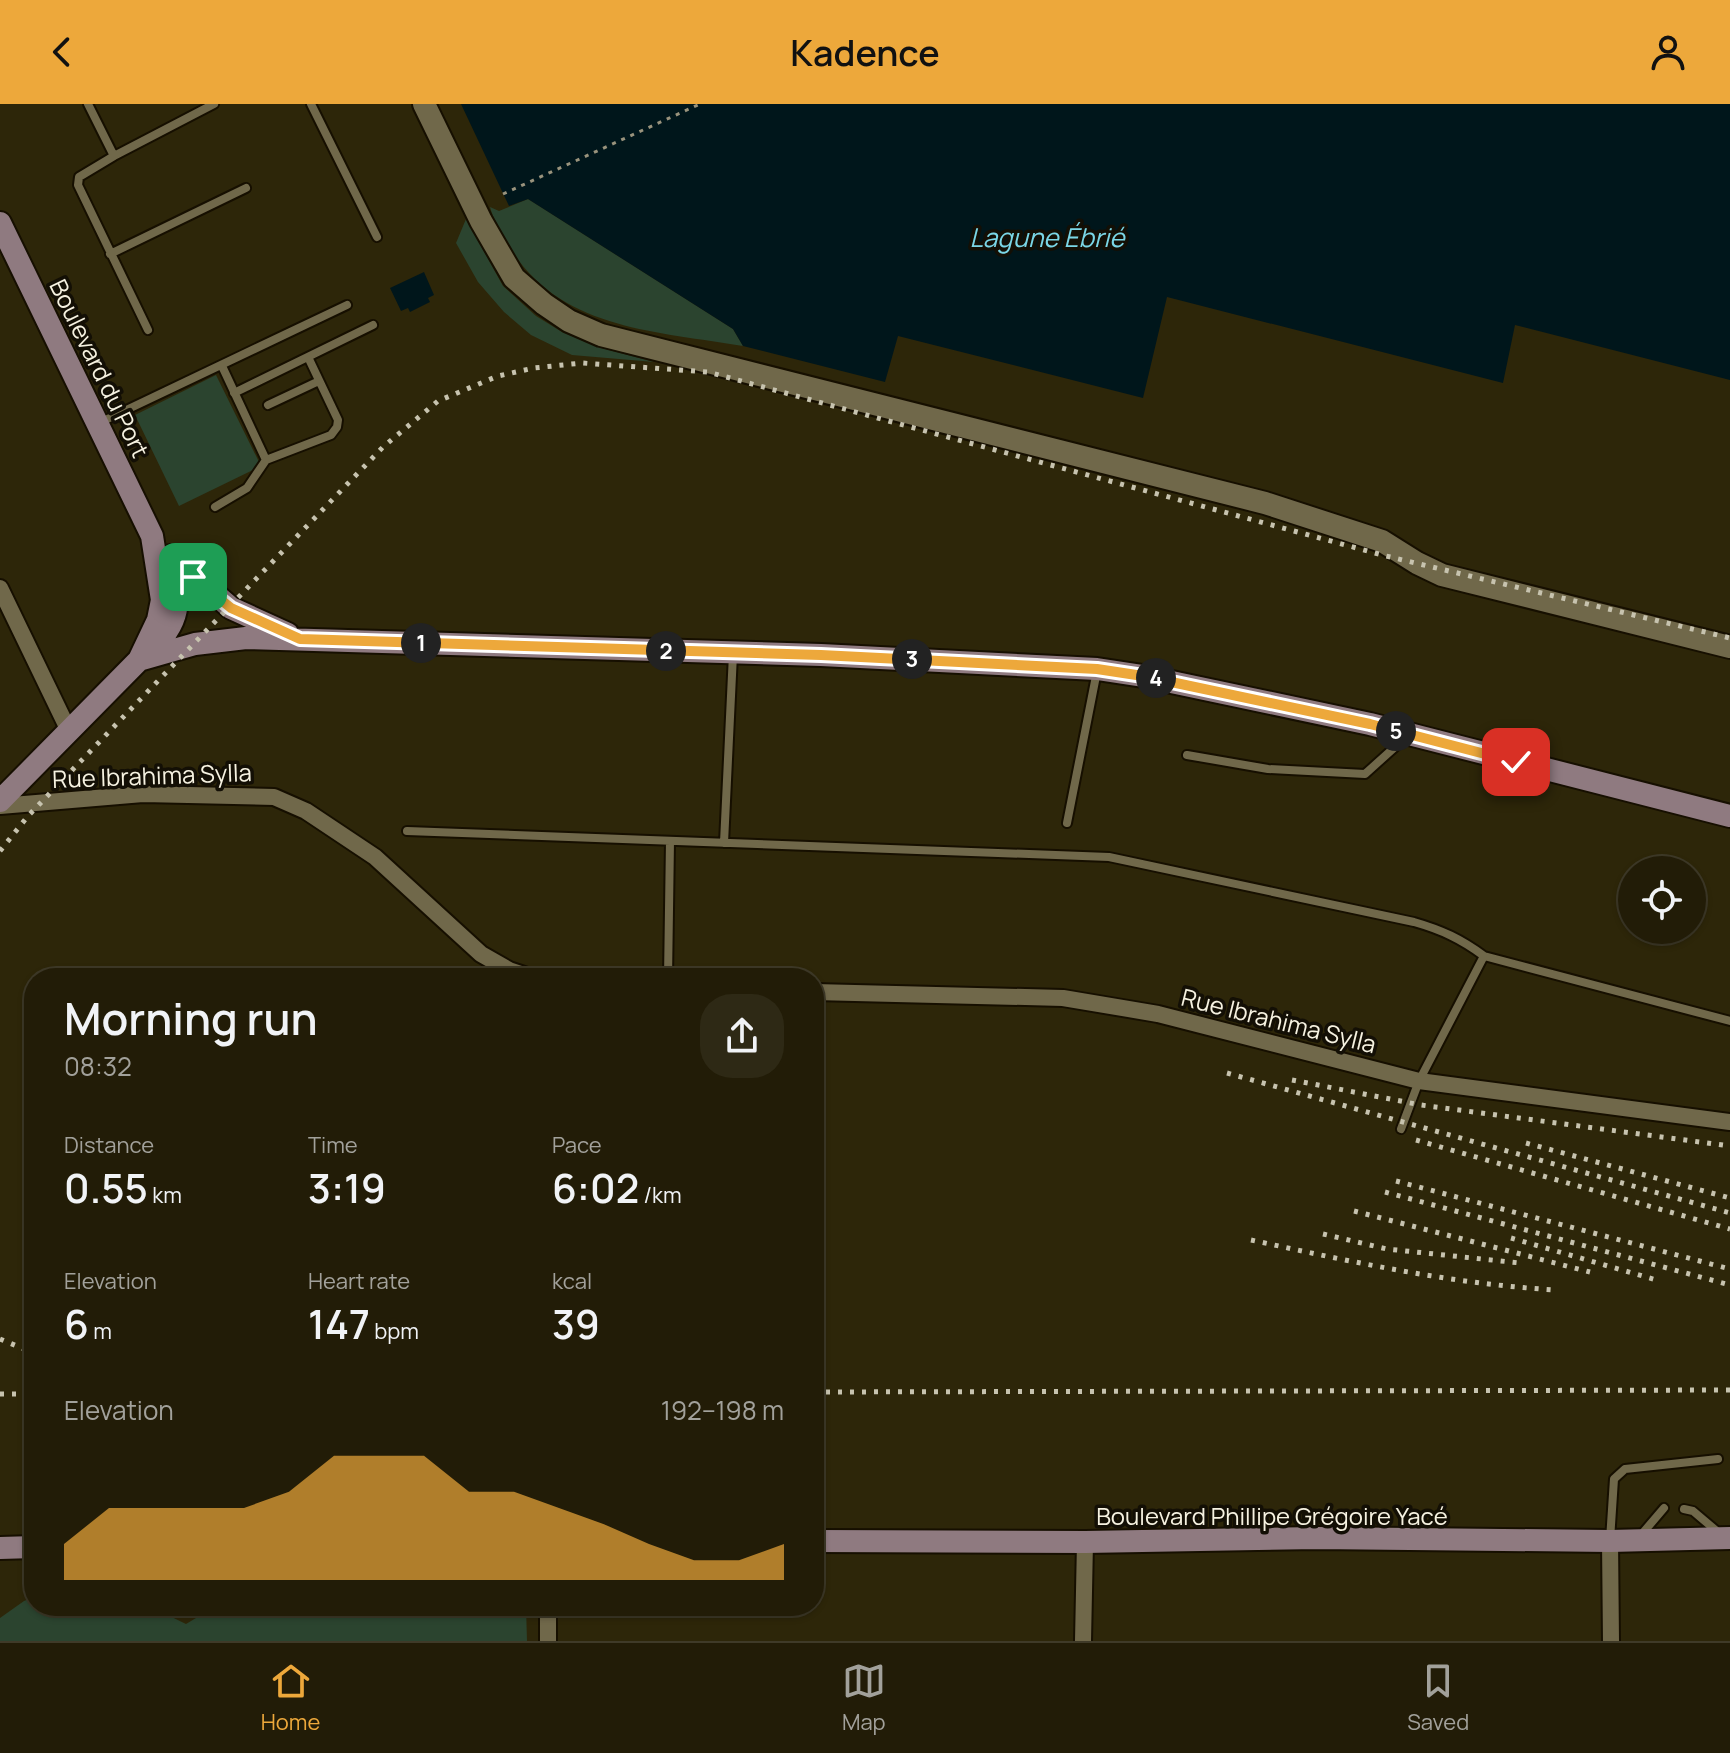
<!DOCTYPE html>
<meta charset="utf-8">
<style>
:root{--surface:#221c07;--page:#2e2915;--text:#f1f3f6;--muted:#a2a19b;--line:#3f3a28;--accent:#eda83b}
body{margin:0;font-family:Manrope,sans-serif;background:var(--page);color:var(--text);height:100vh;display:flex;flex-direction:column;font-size:30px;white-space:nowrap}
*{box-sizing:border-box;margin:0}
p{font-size:26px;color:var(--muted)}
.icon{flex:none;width:44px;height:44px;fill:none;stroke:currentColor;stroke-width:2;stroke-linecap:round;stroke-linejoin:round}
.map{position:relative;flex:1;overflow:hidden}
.side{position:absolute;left:24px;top:864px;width:800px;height:648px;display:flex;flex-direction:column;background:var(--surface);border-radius:32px;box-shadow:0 2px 6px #0004,0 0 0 2px var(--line)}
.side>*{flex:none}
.controls{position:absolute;left:1618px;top:752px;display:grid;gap:16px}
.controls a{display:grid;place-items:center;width:88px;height:88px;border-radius:50%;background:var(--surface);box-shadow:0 2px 6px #0004,0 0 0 2px var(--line);font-size:40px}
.pin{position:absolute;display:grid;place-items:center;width:68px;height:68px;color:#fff;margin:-34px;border-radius:16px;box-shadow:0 4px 12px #0006}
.km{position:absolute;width:40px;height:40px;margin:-20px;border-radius:50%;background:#222;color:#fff;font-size:22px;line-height:40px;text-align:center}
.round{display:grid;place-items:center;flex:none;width:84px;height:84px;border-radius:32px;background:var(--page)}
.overview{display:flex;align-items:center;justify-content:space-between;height:136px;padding:0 40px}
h1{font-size:44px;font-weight:600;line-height:60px}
.figures{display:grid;grid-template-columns:repeat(3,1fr);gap:12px;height:136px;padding:8px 40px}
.figures div{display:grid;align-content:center}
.figures b{font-size:40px;font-weight:600}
.figures small{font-size:22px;font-weight:400}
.figures p{font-size:22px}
.chart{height:224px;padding:16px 40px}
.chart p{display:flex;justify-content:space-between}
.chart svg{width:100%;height:144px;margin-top:8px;fill:var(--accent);opacity:.7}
header{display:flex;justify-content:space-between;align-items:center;height:104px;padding:0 40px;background:var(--accent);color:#111;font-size:36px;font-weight:600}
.dock{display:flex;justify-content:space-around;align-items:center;height:112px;border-top:2px solid var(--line);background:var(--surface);font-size:22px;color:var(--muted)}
.dock a{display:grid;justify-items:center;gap:4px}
.dock .on{color:var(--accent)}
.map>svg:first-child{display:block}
.green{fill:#2b442f}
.water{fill:#00161b}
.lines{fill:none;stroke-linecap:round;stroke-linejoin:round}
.service-casing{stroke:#160f00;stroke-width:12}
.minor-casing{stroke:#160f00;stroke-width:20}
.tertiary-casing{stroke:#160f00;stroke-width:26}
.secondary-casing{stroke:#160f00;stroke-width:26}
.path{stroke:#99937d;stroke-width:3;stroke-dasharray:4 6;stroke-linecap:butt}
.service{stroke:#70684a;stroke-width:8}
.minor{stroke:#70684a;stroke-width:16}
.tertiary{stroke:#70684a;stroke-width:22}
.secondary{stroke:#8f7a80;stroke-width:22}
.rail{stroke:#c7c3af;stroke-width:5;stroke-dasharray:4 8;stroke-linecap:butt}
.route-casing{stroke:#fff;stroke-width:16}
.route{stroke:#eda83b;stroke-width:10}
.labels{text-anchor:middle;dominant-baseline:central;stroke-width:7;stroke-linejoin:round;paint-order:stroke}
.street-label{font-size:24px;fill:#f6f2e1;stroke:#130f05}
.water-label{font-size:26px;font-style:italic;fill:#7ad6e6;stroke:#130f05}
</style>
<header><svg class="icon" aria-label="back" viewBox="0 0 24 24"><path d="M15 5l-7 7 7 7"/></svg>Kadence<svg class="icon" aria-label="person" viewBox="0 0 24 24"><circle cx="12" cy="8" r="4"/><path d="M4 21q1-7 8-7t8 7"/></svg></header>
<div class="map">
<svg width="1730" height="1537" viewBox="0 0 1730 1537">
<rect width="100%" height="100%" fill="#2d2609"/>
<path class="green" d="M528,95l205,130 10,17c-87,-15 -184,-16 -234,-100 -7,-13 -15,-24 -19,-39l9,4z
M466,115l37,67 33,30 26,16 36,15 56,15 -82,-7 -41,-20 -27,-23 -26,-30 -22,-39z
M216,271l45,91 -82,40 -44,-91z
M34,1493v9h115l37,18 30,-18h310l1,35h-527v-23l24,-17z"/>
<path class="water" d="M461,0h1269v276l-215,-55 -12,58 -336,-86 -24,101 -245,-62 -13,46 -142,-36 -10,-17 -205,-130 -19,7z
M424,168l10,23 -6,3 2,4 -20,10 -2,-4 -7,3 -11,-23z"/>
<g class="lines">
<defs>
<path id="service" d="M88,0l26,52
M311,0l66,133
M110,150l136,-66
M148,226l-70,-145 1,-8 35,-21 100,-52
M222,262l44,94
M234,289l139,-68
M268,301l51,-24
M99,319l248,-118
M215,403l32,-19 19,-28 65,-25 6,-8 1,-7 -30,-63
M1187,651l81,14 97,5 40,-36
M1067,719l30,-152
M407,727l702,26 305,65c28,8 47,17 70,34l246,65
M724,739l9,-189
M668,874l2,-137
M1401,1025l18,-48 65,-125
M1684,1405l9,2 26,22
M1641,1431l23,-27
M1610,1436l4,-61 11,-10 93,-10"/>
<path id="minor" d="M0,484l69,143
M0,702l143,-12 131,3 32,14 69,46 106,97 28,16 24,8
M814,888l249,6 95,16 261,67 311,41
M1610,1437l1,100
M548,1502v35
M1083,1537l2,-99"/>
<path id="tertiary" d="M424,0l57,117 33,57 30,26 25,17 32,14 664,168 117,38 35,22 25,12 288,72"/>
<path id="secondary" d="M0,119l152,313 10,64 -4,20 -19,40
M171,452l60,52 57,26
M139,556l56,-16 51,-6 575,17 276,14 46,7 227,48 360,92
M0,697l139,-141c41,-34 42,-51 35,-102
M814,1437l271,1 232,-4 293,3 120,-3
M0,1444l34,-1"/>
</defs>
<use href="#service" class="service-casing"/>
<use href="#minor" class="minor-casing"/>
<use href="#tertiary" class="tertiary-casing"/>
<use href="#secondary" class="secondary-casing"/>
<path class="path" d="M503,90l197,-90"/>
<use href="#service" class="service"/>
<use href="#minor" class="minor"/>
<use href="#tertiary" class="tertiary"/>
<use href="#secondary" class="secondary"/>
<path class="rail" d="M0,747l28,-35 355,-369 55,-46 60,-25 36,-8 48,-5 126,9 678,184 344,82
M1227,969l503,140
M1292,976l129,25 309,41
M1416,1036l314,89
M1526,1039l204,55
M1396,1077l334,88
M1385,1088l345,93
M1354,1107l236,61
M1323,1130l64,15 133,14
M1511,1134l149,43
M1251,1136c102,22 201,44 305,50
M0,1235l34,14
M814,1288l916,-2
M0,1290h34"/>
</g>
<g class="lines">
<defs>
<path id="route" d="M193,473l38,31 69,31 521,16 276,14 46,7 227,48 146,38"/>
</defs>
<use href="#route" class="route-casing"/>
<use href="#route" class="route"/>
</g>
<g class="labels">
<g class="street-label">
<text transform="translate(100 264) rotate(64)">Boulevard du Port</text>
<text transform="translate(152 671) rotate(-2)">Rue Ibrahima Sylla</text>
<text transform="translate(1279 916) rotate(14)">Rue Ibrahima Sylla</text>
<text x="1272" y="1411">Boulevard Phillipe Grégoire Yacé</text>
</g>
<g class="water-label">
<text x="1047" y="133">Lagune Ébrié</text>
</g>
</g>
</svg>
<div class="controls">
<a><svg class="icon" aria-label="locate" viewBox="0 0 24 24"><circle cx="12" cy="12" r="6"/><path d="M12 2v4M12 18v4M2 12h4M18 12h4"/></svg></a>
</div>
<div class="pin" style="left:193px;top:473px;background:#1e9e55"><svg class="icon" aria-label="arrive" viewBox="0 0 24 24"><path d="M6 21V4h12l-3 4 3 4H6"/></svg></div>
<div class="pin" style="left:1516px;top:658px;background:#d93025"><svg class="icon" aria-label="check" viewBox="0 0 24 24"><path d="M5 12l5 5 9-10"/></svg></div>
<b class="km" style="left:421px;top:539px">1</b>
<b class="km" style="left:666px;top:547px">2</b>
<b class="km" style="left:912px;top:555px">3</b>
<b class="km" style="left:1156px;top:574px">4</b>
<b class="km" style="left:1396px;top:627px">5</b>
<section class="side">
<div class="overview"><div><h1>Morning run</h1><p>08:32</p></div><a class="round"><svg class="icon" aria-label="share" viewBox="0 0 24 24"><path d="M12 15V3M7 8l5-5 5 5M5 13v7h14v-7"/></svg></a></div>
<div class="figures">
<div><p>Distance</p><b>0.55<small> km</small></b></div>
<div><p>Time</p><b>3:19</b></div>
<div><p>Pace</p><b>6:02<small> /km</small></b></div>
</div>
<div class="figures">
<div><p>Elevation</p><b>6<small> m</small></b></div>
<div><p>Heart rate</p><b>147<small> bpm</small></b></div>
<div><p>kcal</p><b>39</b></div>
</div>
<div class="chart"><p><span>Elevation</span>192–198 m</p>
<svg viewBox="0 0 160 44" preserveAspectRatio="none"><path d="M0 44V33L10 22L20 22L30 22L40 22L50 17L60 6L70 6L80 6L90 17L100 17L110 22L120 27L130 33L140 38L150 38L160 33V44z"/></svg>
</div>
</section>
</div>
<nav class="dock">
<a class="on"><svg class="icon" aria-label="home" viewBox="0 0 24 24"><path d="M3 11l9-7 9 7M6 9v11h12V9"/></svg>Home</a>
<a><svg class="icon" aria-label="map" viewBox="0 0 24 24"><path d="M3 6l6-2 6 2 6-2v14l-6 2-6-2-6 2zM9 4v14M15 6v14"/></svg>Map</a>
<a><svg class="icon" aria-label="saved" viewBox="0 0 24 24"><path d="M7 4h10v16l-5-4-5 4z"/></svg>Saved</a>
</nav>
